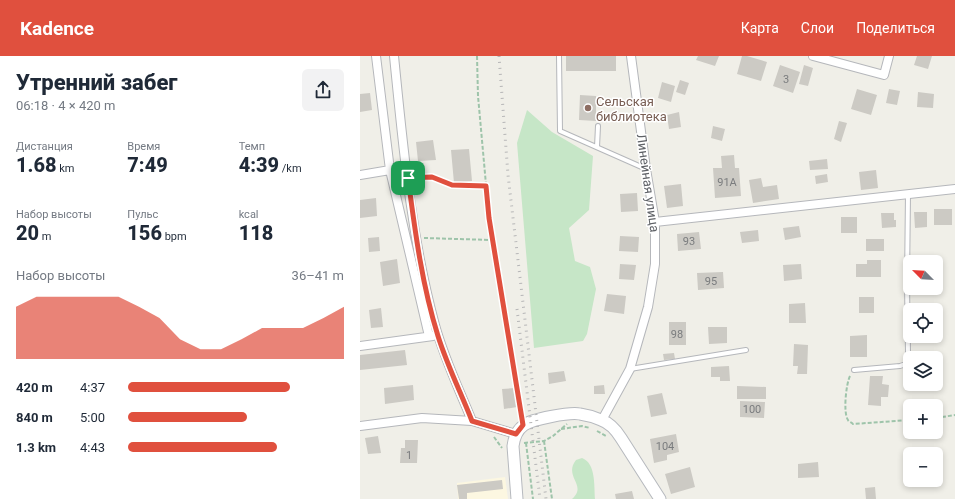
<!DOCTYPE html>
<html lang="ru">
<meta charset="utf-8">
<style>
:root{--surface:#fff;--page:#f2f2f3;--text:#1f2937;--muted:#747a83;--accent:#e0503e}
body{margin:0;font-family:Roboto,sans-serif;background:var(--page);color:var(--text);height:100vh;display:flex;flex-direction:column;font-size:15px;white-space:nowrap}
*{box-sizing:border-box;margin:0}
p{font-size:13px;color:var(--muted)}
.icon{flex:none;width:22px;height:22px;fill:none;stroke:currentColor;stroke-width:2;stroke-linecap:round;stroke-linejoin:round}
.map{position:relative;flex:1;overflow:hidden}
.sheet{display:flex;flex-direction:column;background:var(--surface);width:360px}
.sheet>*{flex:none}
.needle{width:26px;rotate:294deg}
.fabs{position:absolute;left:543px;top:199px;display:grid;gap:8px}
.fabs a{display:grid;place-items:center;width:40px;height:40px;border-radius:6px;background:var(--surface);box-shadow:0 2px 6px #0003;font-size:20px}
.pin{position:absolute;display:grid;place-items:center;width:34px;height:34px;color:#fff;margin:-17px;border-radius:8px;box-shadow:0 2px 6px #0006}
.round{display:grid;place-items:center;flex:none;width:42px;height:42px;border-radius:6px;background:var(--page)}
.headline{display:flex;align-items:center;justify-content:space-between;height:68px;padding:0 16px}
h1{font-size:22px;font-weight:800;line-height:30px}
.metrics{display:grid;grid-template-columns:repeat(3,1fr);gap:6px;height:68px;padding:4px 16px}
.metrics div{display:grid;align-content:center}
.metrics b{font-size:20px;font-weight:800}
.metrics small{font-size:11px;font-weight:400}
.metrics p{font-size:11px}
.chart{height:112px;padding:8px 16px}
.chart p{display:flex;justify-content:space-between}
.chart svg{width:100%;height:72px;margin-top:4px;fill:var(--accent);opacity:.7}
ul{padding:0 16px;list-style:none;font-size:13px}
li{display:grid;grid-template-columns:64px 48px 1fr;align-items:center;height:30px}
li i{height:10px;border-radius:5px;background:var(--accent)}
header{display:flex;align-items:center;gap:24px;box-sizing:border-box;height:56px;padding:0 20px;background:var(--accent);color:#fff}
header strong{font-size:19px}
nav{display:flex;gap:22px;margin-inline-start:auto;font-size:14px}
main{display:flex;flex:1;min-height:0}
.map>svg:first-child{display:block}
.commercial{fill:#fcf7e1}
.green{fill:#c6e6c7}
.building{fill:#cccac4}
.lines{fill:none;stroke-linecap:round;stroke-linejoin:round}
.lane-casing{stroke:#b5b7bb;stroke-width:6}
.street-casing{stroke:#b5b7bb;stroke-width:10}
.secondary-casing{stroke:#b6b9be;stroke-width:13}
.path{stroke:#9ec4aa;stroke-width:2;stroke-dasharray:4 2;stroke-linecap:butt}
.lane{stroke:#fff;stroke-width:4}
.street{stroke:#fff;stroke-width:8}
.secondary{stroke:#fff;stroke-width:11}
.rail{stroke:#b6b6b7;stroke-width:3;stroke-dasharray:1 5;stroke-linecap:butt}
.route-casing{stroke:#fff;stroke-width:8}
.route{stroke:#e0503e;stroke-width:5}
.education-dot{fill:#8d6e63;stroke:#fff;stroke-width:1.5}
.labels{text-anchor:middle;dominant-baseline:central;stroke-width:3;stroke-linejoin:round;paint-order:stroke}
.number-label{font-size:11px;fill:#7a7c7e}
.education-label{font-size:13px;fill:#785e54;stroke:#fff;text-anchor:start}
.street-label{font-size:13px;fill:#5f6267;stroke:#fff}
</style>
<header>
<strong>Kadence</strong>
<nav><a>Карта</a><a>Слои</a><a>Поделиться</a></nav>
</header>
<main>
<section class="sheet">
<div class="headline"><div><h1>Утренний забег</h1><p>06:18 · 4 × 420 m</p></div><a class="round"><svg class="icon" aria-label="share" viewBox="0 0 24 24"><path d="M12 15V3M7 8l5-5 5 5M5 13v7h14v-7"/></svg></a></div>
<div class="metrics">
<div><p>Дистанция</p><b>1.68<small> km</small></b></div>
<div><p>Время</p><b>7:49</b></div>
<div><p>Темп</p><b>4:39<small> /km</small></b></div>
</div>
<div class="metrics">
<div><p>Набор высоты</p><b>20<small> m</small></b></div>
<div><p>Пульс</p><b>156<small> bpm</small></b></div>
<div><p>kcal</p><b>118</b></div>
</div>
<div class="chart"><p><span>Набор высоты</span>36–41 m</p>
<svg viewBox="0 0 160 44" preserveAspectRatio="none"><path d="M0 44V12L10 6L20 6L30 6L40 6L50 6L60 12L70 19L80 32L90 38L100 38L110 32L120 25L130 25L140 25L150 19L160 12V44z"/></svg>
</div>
<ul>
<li><b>420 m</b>4:37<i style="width:75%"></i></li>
<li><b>840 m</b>5:00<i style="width:55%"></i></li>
<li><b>1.3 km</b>4:43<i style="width:69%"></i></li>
</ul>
</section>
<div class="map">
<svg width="595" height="443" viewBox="0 0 595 443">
<rect width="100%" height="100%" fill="#f0efe8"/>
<path class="commercial" d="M145,421l3,22h-50l-1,-16z"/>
<path class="green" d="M167,54l25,22 41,24 -4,54 -20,18 6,33 15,6 6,22 -9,45 -4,7 -49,7 -17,-205z
M222,402c14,5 12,28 13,41h-23c16,-14 -9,-22 4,-39z"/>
<path class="building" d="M206,0h50v15h-50z
M338,0h21l-4,10 -19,-6z
M382,0h5l20,6 -6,19 -24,-7z
M557,0h15l-4,13 -14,-4z
M420,9l20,7 -7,21 -20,-7z
M444,9l9,3 -5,18 -9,-2z
M320,24l9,3 -4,12 -9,-3z
M302,26l13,4 -4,16 -13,-4z
M497,33l20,6 -6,20 -20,-6z
M529,33l11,2 -3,14 -11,-2z
M558,36l16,2 -1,14 -16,-1z
M10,37l2,17 -12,2v-18z
M220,39l16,1v25l-17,-1z
M319,56l2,15 -12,2 -2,-14z
M479,65l8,2 -6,19 -7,-3z
M353,70l12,3 -3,12 -11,-3z
M73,84l3,20 -18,1 -2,-19z
M109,93l3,32 -18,2 -3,-33z
M374,99l1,13h4l2,28 -26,2 -2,-30h9l-1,-12z
M467,103l1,10 -18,1 -1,-9z
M516,114l2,18 -17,2 -2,-18z
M467,118l1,8 -12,2 -1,-8z
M401,122l2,9 14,-2 2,14 -26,4 -4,-23z
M321,128l2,22 -16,2 -3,-22z
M277,137l1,18 -17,1 -1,-18z
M16,142l1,18 -17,2v-18z
M574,153h18v16h-18z
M554,156h13v15l-12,1z
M521,157h13v7h2v7l-14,1z
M481,161h16v16h-16z
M439,170l2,11 -16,3 -2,-12z
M398,174l1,11 -17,2 -2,-11z
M339,176l2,17 -23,2 -1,-17z
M260,180l19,1 -1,15 -19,-1z
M19,181l1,14 -11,1 -1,-14z
M506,183h18v12h-18z
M37,203l3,24 -17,3 -3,-24z
M507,204h14v17h-25v-13h11z
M260,208l16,1 -2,15 -15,-1z
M441,208l1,15 -18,2 -1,-16z
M363,216l1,16 -26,2 -1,-17z
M247,238l19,2 -2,18 -20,-3z
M499,241h15v16h-15z
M445,247l1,20h-17v-19z
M554,249h20v5h-20z
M21,252l2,19 -12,1 -2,-18z
M309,266h17v23h-17z
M348,271h19v16l-18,1z
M507,279v22h-17v-21z
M434,288l14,1 -1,29h-10l1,-8h-5z
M45,294l2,15 -47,5v-15z
M314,297l1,6 -11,1 -1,-6z
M369,310l1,15h-10v-4h-9v-10z
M204,315l2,10 -17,3 -1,-11z
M510,320h13l-1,8 7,1 -1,12h-7v9l-13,-1z
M53,329l1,15 -29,4 -1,-16z
M244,329l1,9h-11v-8z
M377,330l29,1v12h-29z
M155,332l2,19 -13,2 -2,-20z
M302,337l5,21 -16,3 -4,-21z
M549,343h18l-1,7h-17z
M380,345l25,1 -1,16 -24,-1z
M316,378l3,18 -12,3v5l-13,3 -4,-24z
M18,380l3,17 -13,1 -3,-16z
M45,384h13l-1,23h-17l1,-15h4z
M458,406l1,15 -21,1v-14z
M330,411l5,20 -24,7 -6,-20z
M142,424l1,9 -36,4v6h-8l-2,-14z
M515,431l1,12h-10l-1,-11z
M272,435l2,8h-18l-1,-5z"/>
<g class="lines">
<defs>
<path id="lane" d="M199,0l1,75 86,38
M237,91l1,-21
M270,313l116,-19
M494,314l46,-4 6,-2 2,-10 -1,-71 1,-90"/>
<path id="street" d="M16,0l14,114 39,166
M34,0c9,90 17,181 41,269 9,33 24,64 37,96
M453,0l71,19 5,-19
M0,119l30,-5
M295,166l300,-33
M0,290l73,-10
M242,364l28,-51 18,-62 7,-43v-42l-9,-53 -15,-113
M0,370l62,-8 50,3 44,13"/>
<path id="secondary" d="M157,443l-4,-53c1,-8 4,-16 11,-21 8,-6 46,-13 56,-11 7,1 14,3 21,6 9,3 15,10 20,18l39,61"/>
</defs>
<use href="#lane" class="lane-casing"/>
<use href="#street" class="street-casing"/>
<use href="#secondary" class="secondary-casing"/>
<path class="path" d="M117,0l1,40 11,122 32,198
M55,122l17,-1 20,8 34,1
M64,182l68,2
M490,320c-4,8 -7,37 -2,44 1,2 3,2 5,4l57,-4
M576,362l19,-3
M201,373l21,-3 8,2
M237,375l9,5
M134,381l8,11
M184,385l8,58
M164,387l20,-2 9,-5 14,-12
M166,387l7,56"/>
<use href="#lane" class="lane"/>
<use href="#street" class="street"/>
<use href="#secondary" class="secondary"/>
<path class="rail" d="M139,0l9,119 38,324
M157,253l23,190"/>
</g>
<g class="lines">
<defs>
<path id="route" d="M72,121l20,8 34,1 3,32 34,207 -7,9 -44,-13c-11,-28 -25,-56 -34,-85 -16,-51 -23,-105 -30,-158z"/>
</defs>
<use href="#route" class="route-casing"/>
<use href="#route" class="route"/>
</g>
<circle class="education-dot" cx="228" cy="52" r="4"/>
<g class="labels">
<g class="number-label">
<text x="426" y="23">3</text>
<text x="367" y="126">91А</text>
<text x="329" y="185">93</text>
<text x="351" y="225">95</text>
<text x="317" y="278">98</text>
<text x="392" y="353">100</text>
<text x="305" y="390">104</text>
<text x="49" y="399">1</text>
</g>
<g class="education-label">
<text x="236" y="45">Сельская<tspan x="236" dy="15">библиотека</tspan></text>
</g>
<g class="street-label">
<text transform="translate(288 127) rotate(82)">Линейная улица</text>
</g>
</g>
</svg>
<div class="fabs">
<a><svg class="needle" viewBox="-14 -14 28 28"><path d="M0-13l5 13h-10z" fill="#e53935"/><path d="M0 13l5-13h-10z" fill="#747a83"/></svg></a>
<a><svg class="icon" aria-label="locate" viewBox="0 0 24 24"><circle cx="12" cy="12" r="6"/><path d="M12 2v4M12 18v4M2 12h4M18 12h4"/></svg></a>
<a><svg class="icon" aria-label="layers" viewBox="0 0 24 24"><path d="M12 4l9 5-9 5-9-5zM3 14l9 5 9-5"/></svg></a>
<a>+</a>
<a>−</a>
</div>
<div class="pin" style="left:48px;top:122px;background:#1e9e55"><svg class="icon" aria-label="arrive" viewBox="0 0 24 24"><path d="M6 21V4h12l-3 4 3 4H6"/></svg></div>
</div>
</main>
